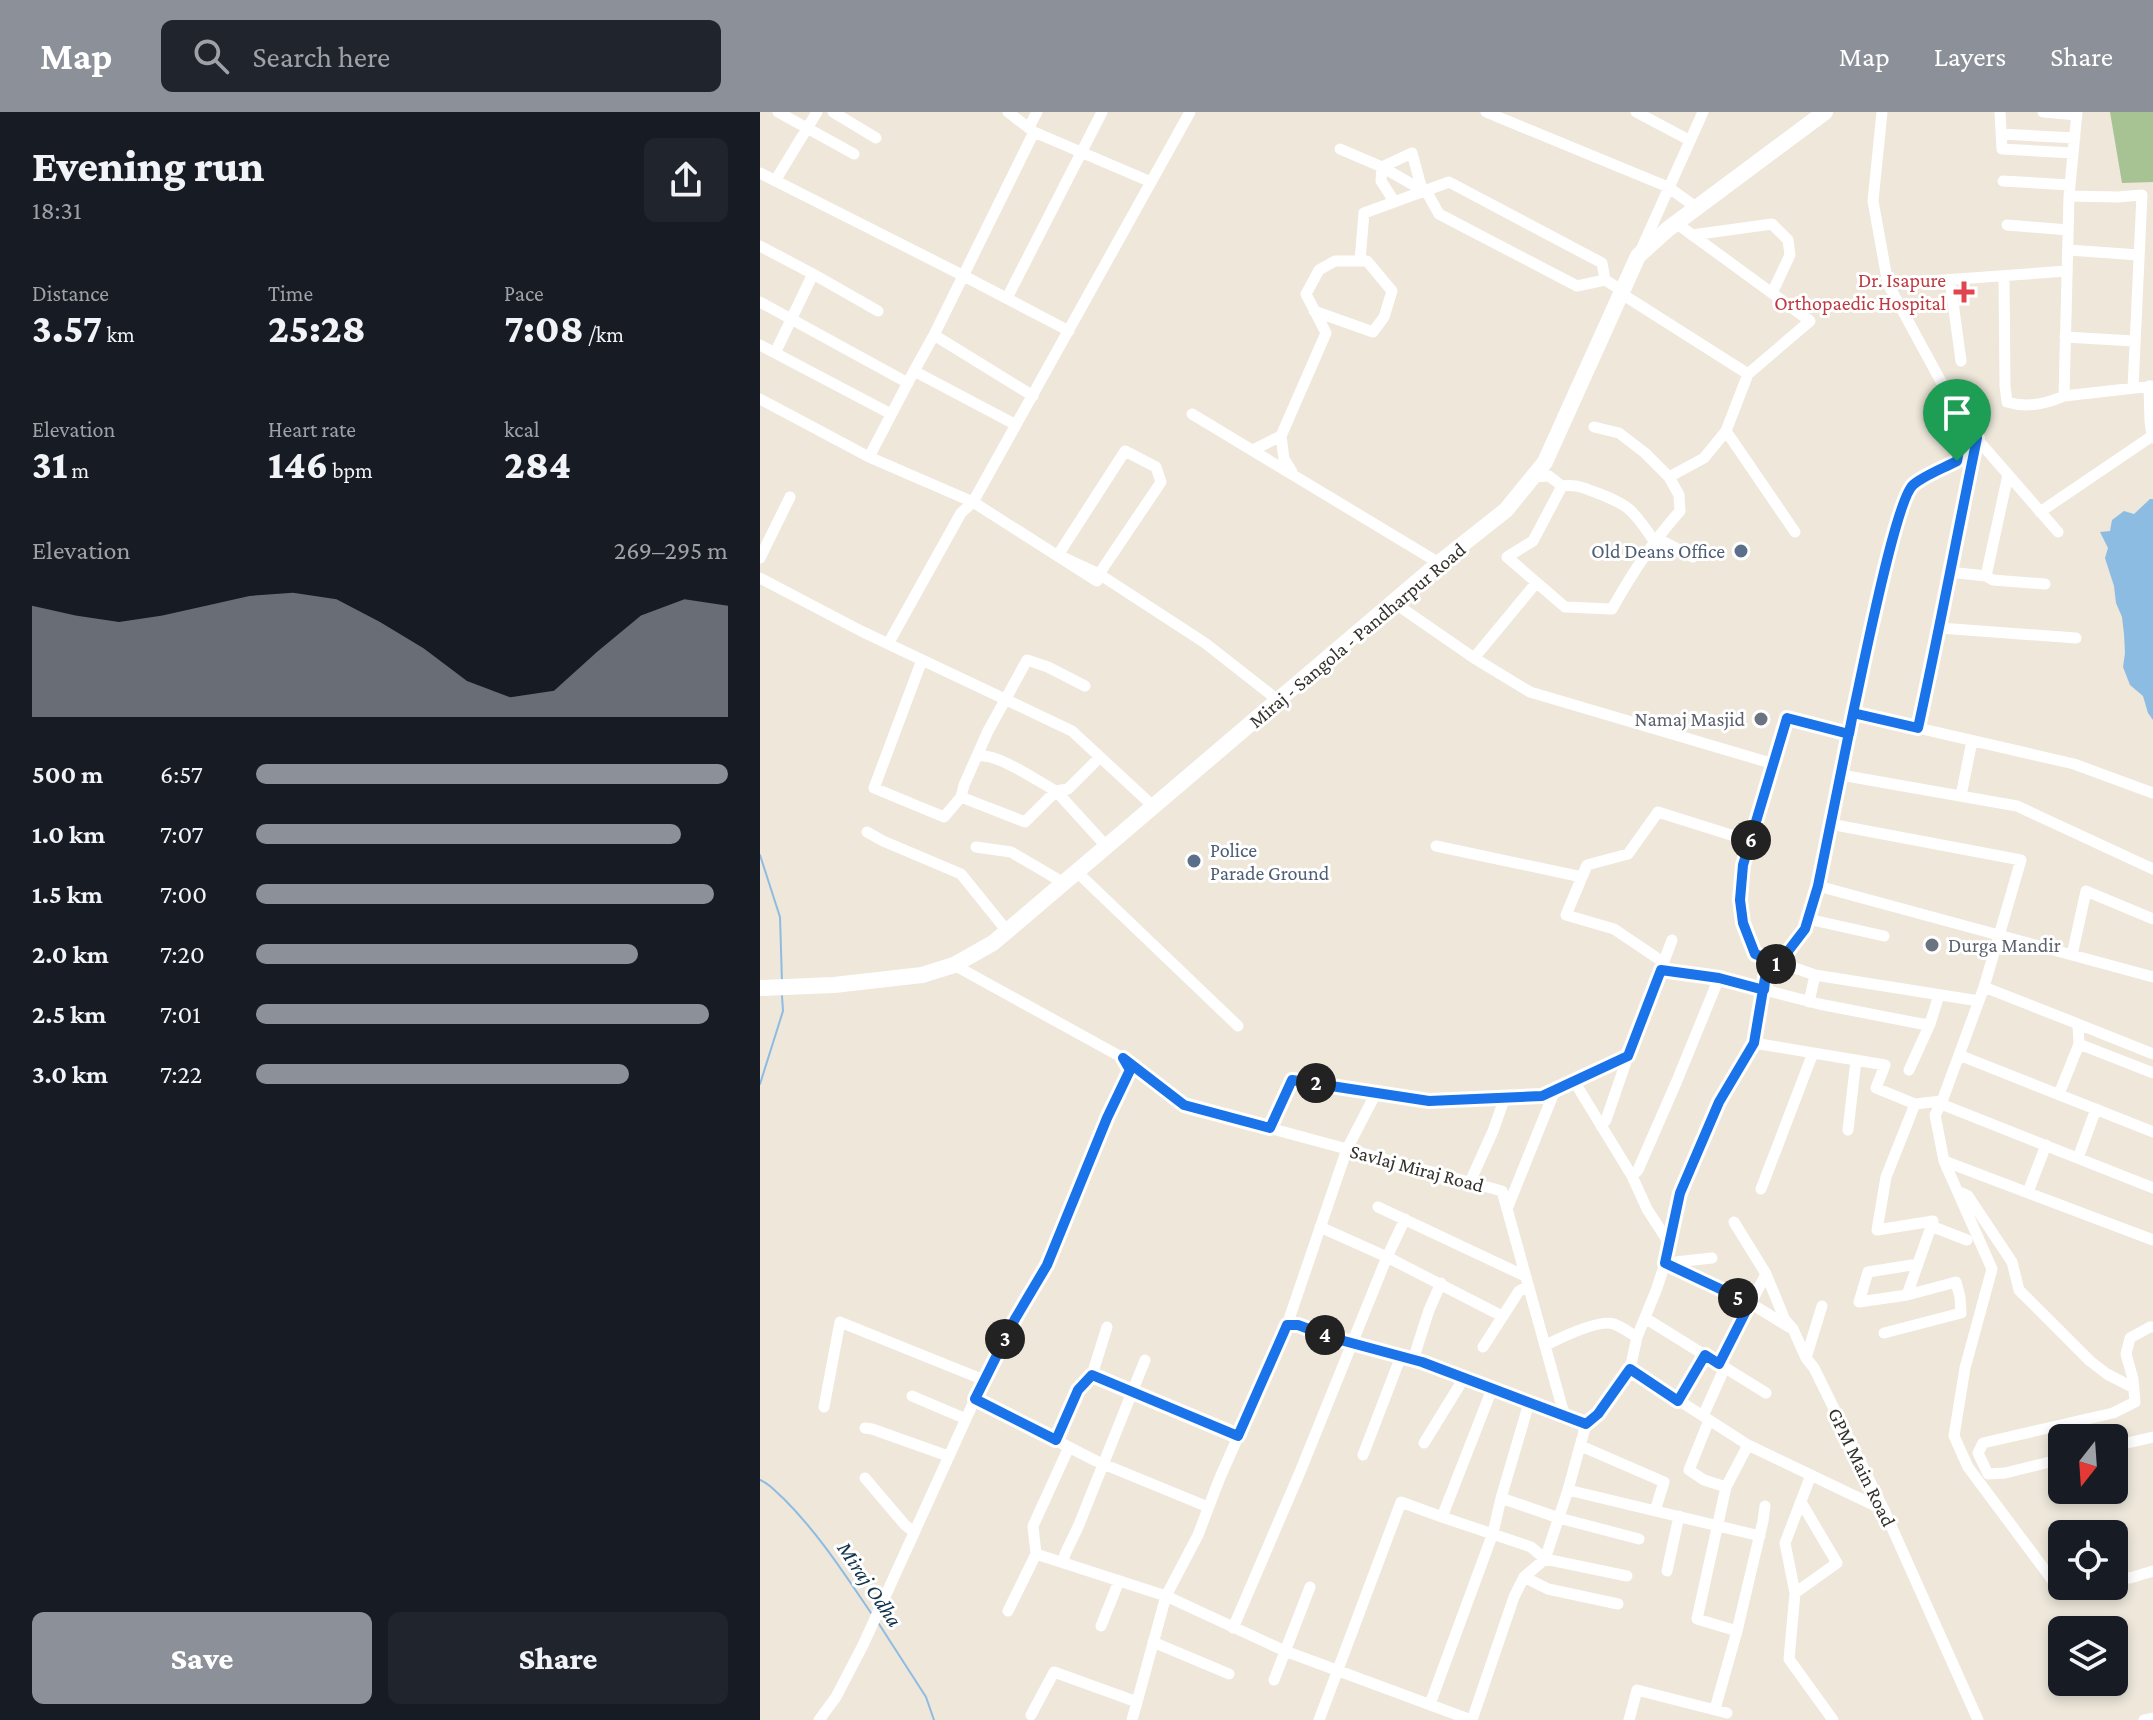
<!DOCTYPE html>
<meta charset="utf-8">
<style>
:root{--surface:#171b24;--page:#20242c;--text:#f1f3f6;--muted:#9ea1a6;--accent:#8c9099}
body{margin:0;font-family:"Crimson Pro",serif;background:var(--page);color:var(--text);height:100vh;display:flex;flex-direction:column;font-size:30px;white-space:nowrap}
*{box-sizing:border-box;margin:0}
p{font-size:26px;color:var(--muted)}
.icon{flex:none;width:44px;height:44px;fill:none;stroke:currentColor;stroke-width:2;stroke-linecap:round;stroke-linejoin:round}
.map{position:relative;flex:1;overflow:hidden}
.side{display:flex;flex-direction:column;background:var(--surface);width:760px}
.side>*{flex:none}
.needle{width:52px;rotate:197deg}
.controls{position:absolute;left:1288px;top:1312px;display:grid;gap:16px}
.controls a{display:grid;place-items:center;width:80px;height:80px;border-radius:12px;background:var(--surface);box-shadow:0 4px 12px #0003;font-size:40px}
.pin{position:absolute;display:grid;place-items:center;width:68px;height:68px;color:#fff;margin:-82px -34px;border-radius:50% 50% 50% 0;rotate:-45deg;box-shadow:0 0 8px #0007}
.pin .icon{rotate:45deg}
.km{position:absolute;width:40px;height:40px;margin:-20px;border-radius:50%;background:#222;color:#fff;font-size:22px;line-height:40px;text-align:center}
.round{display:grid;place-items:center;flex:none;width:84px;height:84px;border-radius:12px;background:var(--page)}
.summary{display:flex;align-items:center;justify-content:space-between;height:136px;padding:0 32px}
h1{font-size:44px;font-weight:800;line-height:60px}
.metrics{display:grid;grid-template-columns:repeat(3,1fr);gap:12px;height:136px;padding:8px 32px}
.metrics div{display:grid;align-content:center}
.metrics b{font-size:40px;font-weight:800}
.metrics small{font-size:22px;font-weight:400}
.metrics p{font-size:22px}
.chart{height:224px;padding:16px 32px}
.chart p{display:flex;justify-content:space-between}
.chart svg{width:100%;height:144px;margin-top:8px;fill:var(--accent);opacity:.7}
.cta{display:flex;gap:16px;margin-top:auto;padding:16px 32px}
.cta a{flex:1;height:92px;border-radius:12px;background:var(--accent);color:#fff;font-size:32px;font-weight:800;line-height:92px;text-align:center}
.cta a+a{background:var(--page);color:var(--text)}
ul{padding:0 32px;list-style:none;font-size:26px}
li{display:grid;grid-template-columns:128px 96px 1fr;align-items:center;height:60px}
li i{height:20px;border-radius:10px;background:var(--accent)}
header{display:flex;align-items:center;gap:48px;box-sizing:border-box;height:112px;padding:0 40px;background:var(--accent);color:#fff}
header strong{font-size:38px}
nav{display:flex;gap:44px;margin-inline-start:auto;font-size:28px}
.search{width:560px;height:72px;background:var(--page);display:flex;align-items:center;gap:20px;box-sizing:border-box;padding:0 28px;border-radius:12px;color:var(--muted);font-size:30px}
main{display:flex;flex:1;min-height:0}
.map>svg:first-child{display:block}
.forest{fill:#a7c393}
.water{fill:#8dbce2}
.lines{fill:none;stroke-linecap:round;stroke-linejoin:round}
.stream{stroke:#8dbce2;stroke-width:2}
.minor{stroke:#fff;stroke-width:11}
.highway{stroke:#fff;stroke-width:16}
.route-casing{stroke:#fff;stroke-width:16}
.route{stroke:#1a73e8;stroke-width:10}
.health-dot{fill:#e0444e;stroke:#fff;stroke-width:3}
.service-dot{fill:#5c6f8a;stroke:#fff;stroke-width:3}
.worship-dot{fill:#6b7280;stroke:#fff;stroke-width:3}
.labels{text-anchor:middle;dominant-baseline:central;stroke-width:6;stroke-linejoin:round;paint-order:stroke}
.health-label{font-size:20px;fill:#be3a42;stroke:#fff;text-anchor:end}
.service-label{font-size:20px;fill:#4e5e75;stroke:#fff;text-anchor:end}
.street-label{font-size:20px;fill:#34312c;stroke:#fff}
.worship-label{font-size:20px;fill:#5b616d;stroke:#fff;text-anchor:end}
.water-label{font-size:22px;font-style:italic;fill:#10344e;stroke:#fff}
</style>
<header>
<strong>Map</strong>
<div class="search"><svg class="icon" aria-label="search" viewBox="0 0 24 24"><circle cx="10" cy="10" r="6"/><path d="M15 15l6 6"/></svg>Search here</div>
<nav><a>Map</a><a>Layers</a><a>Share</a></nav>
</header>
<main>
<section class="side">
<div class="summary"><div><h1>Evening run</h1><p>18:31</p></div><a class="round"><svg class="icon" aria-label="share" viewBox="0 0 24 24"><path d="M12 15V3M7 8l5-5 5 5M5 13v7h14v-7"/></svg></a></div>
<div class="metrics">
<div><p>Distance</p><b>3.57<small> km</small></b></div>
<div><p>Time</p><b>25:28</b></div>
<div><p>Pace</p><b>7:08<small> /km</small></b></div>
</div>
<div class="metrics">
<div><p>Elevation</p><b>31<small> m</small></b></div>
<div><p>Heart rate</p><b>146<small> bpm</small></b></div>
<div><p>kcal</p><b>284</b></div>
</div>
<div class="chart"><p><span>Elevation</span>269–295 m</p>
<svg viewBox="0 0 160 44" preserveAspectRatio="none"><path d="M0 44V10L10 13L20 15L30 13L40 10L50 7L60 6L70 8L80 15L90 23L100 33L110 38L120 36L130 24L140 13L150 8L160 10V44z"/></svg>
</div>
<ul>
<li><b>500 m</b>6:57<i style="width:100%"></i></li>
<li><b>1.0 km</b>7:07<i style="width:90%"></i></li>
<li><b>1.5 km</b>7:00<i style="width:97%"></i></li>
<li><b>2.0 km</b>7:20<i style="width:81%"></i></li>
<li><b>2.5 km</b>7:01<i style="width:96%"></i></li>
<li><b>3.0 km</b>7:22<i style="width:79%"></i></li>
</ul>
<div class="cta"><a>Save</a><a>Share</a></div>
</section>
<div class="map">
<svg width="1393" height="1608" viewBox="0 0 1393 1608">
<rect width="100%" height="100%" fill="#eee7da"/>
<path class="forest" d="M1350,0h43v70l-31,1z"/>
<path class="water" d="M1390,387h3v221l-5,-7 -5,-17 -13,-11 -7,-18 2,-14 -1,-19 -2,-17 -6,-14 -2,-17 -9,-28 3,-10 -8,-16 10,-1 2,-11 12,-9 10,3z"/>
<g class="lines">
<path class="stream" d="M0,743l20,62 2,65
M0,972l23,-73 -1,-15
M0,1368c10,4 16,12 24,19 34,34 60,74 87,114
M119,1512l47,73 8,23"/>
<path class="minor" d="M18,0l76,42
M73,0l43,26
M726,0l182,75 29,21
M876,0l53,28
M1122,0l-9,89 15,83 76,140 -7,37 -46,25 -8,21 -13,45 -37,161 -35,173 335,91
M1240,0l2,37 71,4
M1283,0l34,3
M269,15l8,-15
M274,20l117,50
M1241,22l74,4
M580,37l42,18 40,23
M0,61l204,103 105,55
M15,69l42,-69
M1243,69l67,4
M665,77l14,25 138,72 28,-6
M1309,84l8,-84
M634,89l-13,-20 1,-14 30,-14 10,37
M1247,113l61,5
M932,123l80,-11 16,16 2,15 -18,38
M0,134l53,28 -38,79
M1308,138l71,5
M880,140l63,-140
M600,148l4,-47 85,-31 153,81 3,17 18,11
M53,162l65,37
M1244,164l1,110 2,16c19,6 39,2 57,-6l89,-10
M1190,168l11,81
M1128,172l179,-13
M862,182l126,80 62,-53 -134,-98
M247,186l95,-186
M0,190l148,81
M174,223l100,-203 -26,-20
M1305,225l69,4
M0,233l131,69
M1389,274l1,35 2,15
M1304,284l5,-200 48,1 25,-2 -9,193
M0,287l109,58 45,-86
M432,302l247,149
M1204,312l94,108
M256,313l-102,-54 20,-36 99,61
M966,319l69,101
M521,324l45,-103 -20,-39 13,-24 16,-9h32l25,30 -8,26 -11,15 -59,-21
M493,338l28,-14 3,23 8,13
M109,345l104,45 -12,11 -73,131
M773,365l16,-1 13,10c11,-2 19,1 30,5 36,13 41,18 62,50
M909,365l35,-19 22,-27 22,-57
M802,374l-29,55 -26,16 58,50 47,2c20,-36 41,-68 68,-98l-1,-16 -10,-18 -24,-24 -26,-20 -25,-6
M1280,400l112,-76 1,2
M896,426l37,19
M298,443l41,19 -2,7 -124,-79 217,-390
M298,443l67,-104 31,16 5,15 -62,92 106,69 74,58
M0,446l30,-61
M1189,460l28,-134
M1226,464l22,-101
M0,466l101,53 211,100 82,76
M633,490l81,56 56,34 244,72
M1180,516l136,10
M714,546l62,-75
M162,548l-48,128 70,29 17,-20
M325,574l-37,-19 -21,-7 -39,71 -24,54 -3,12 64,25 31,-31 51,56
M1093,601l221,51 79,29
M1158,616l29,-133 2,-23 37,4 7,4 52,4
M218,644c20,-3 59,25 78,35l12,-2 32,-32
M1081,663l176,31 136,63
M1201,684l11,-55
M1070,712l191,36 -37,127 -43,117
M107,720l16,9 78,33 46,57
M676,734l146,31
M216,735l35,5 53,31
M317,760l161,154
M1058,774l-13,43 -26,34 -12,3 -13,77 131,22 -9,23 39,16
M1048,807l76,17
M1312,843l14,-64 67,28
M903,850l-49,-33 -48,-14 21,-50 41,-11 30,-42 92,29
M901,858l58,8 100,26 103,20h8l9,-29
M1055,863l-60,-21 -12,-31 -3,-23 3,-35 44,-147 62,16
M1224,875l94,37
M1049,890l6,-27 164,26
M1319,932l-1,-20 75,30
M1199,943l194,77
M367,948l57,45 318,86 62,223
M1149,958l21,-46
M814,969l58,95 15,33 22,34
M1299,982l20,-50 74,29
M841,1014l5,-6 22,-64
M510,1016l22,-48 137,21 113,-5 86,-40 44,-116
M1088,1018l8,-70
M1318,1046l18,-49
M1184,1049l48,108 -27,99 -11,68 14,31 91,122
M872,1064l6,-6 38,-87 43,-105
M710,1070l23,-51 12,-34
M1393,1076l-212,-84 -6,11 9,46 209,79
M1001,1077l52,-136
M1268,1080l18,-47
M1202,1081l6,3 44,66 7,28 71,71 17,13 27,14
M618,1095l147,69
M747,1097l48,-119
M974,1110l32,52 19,46 8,9 13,29 8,10 70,142 94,210
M1171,1114l36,14
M560,1115l67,30 115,59
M905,1151l85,40 39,24
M906,1151l46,-5
M1147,1183l-48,7 9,-30 50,-8
M885,1206l121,75
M527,1213l60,-176 29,-56
M1124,1221l77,-20 -1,-16 -4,-15 -49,13 26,-74 -56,9 9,-53 29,-73 27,-3
M786,1233c14,-7 53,-26 68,-21 8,3 16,9 23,13
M723,1235l36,-56 9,-5
M1046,1246l16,-52
M653,1248l16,-50 12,-27
M959,1252l47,-90
M870,1257l118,76 136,65
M332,1263l146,61
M732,1277l-50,128 89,30 14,12 82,17
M152,1284l54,23
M215,1287l121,62 112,46
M918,1289l27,-46
M769,1291l-28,95 58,20 80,21
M64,1295l16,-85 144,58
M943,1304l22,-49
M949,1308l-20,50 15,10 22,7
M826,1312l-18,66 192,46
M105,1316l7,1 76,27
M296,1328l22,-50 14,-15 15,-48
M664,1331l40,-65
M988,1333l-22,42 -29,132 40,12 26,-110 2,-15
M821,1334l83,36 -9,29
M1354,1334l39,-9
M603,1343l38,-99
M1302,1347l-57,14 -17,1 -10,-21 5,-10 130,-30 22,-11 -2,-23 -7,-25 4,-16 20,-11h3
M105,1366l40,47 9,7
M1041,1390l36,61 -42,30 -6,66 44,61
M276,1442l130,42 32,-61 21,-55 68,-155h11l35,13 89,24 164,62 12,-10 32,-45 7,-32 20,-49 8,-25 15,-70 39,-91 35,-59
M303,1451l2,-9 13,-27 67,-167
M907,1459l12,-55
M1354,1464l16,2 23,-7
M764,1465l24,12 70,15
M1035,1481l-10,-50 26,-68
M248,1499l28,-57 -3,-28 36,-79
M341,1514l18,-45
M473,1516l67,-156 87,-215 18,-38
M393,1530l76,32
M514,1568l36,-93
M670,1592l63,-171 8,-35
M955,1597l22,-78
M271,1603l23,-43 83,30 29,-106 119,55 186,69
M59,1608l17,-23 27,-52 112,-246 40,-80 32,-54 60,-147 23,-48 -7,-12 -169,-93
M372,1608l5,-18
M559,1608l82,-218 41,15
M712,1608l42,-123 10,-20 21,-18 23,-69
M869,1608l8,-30 90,23
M1384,1608l9,-2"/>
<path class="highway" d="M0,876l74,-3 88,-10 32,-10 39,-22 446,-380 67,-53 39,-48 93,-206 30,-27 157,-117"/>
</g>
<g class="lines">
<defs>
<path id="route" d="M1197,349c-13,7 -34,15 -44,24 -18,16 -52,193 -60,228l-35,173 -13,43 -26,34 -12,3 -3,24 -45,-12 -58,-8 -33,86 -86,40 -113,5 -137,-21 -22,48 -86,-23 -61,-47 7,12 -23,48 -60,147 -32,54 -40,80 81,41 22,-50 14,-15 146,61 49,-111h11l35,13 89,24 164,62 12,-10 32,-45 48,32 27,-46 14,9 31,-61 -85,-40 15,-70 39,-91 35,-59 13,-77 12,-3 -24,-9 -12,-31 -3,-23 3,-35 44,-147 62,16 4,-21 65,15c21,-96 39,-193 59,-290l-13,-14 -7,37"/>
</defs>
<use href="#route" class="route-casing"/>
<use href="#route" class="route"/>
</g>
<path class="health-dot" d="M1200 168h8v8h8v8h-8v8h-8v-8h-8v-8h8z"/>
<g class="service-dot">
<circle cx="981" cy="439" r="8"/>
<circle cx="434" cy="749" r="8"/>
</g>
<g class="worship-dot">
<circle cx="1001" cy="607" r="8"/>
<circle cx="1172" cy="833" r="8"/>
</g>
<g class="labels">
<g class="health-label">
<text x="1186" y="168">Dr. Isapure<tspan x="1186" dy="23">Orthopaedic Hospital</tspan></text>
</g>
<g class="service-label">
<text x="965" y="439">Old Deans Office</text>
<text x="450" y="738" text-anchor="start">Police<tspan x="450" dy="23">Parade Ground</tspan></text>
</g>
<g class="street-label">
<text transform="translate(597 523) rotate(-40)">Miraj - Sangola - Pandharpur Road</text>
<text transform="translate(657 1056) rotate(15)">Savlaj Miraj Road</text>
<text transform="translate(1102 1355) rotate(64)">GPM Main Road</text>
</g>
<g class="worship-label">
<text x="985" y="607">Namaj Masjid</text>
<text x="1188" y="833" text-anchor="start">Durga Mandir</text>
</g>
<g class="water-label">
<text transform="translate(110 1472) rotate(56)">Miraj Odha</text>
</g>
</g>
</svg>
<div class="controls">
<a><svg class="needle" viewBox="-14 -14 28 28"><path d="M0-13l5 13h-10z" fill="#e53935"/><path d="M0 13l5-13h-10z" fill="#9ea1a6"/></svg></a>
<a><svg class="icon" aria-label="locate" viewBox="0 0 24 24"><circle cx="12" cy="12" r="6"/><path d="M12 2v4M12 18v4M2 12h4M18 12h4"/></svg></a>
<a><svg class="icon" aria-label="layers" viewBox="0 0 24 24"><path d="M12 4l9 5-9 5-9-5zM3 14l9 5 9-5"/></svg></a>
</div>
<div class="pin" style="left:1197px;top:349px;background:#1e9e55"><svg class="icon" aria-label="arrive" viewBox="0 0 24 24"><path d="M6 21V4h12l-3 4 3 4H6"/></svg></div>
<b class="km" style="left:1016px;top:852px">1</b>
<b class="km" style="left:556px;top:971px">2</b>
<b class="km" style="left:245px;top:1227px">3</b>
<b class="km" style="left:565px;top:1223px">4</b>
<b class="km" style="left:978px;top:1186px">5</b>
<b class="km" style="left:991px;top:728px">6</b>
</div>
</main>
